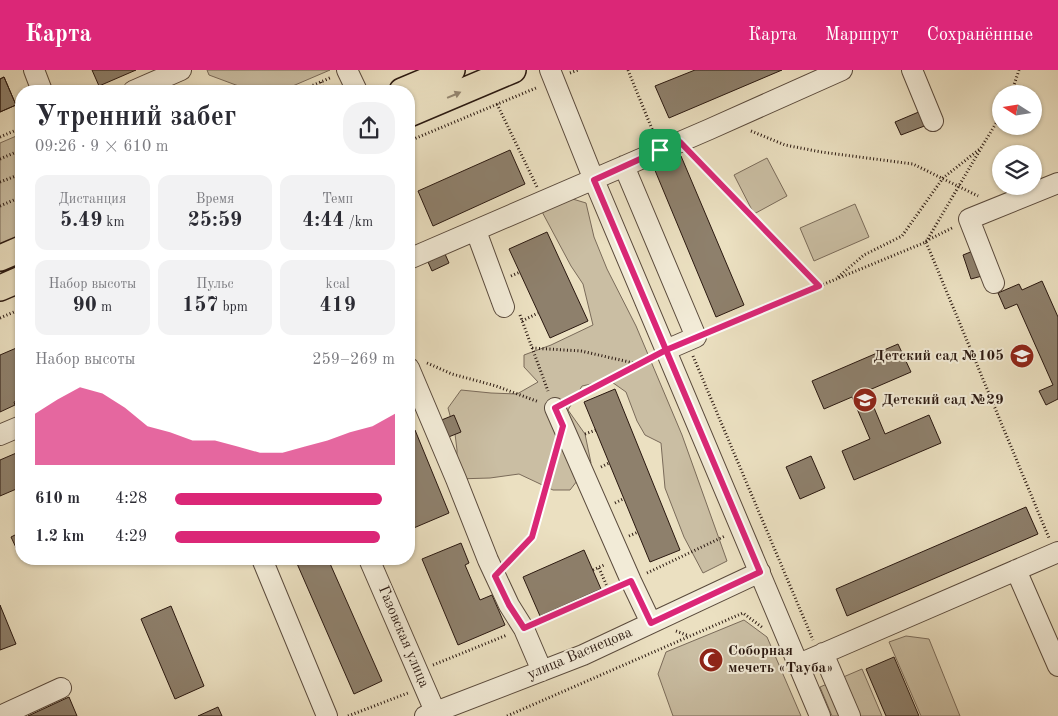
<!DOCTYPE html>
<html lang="ru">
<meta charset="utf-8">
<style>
:root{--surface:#fff;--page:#f2f2f3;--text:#2b2b33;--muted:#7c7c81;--accent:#db2777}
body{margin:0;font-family:"Old Standard TT",serif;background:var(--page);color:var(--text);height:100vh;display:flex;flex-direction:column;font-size:19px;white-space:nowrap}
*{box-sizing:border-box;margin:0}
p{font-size:16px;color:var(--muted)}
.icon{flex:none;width:28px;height:28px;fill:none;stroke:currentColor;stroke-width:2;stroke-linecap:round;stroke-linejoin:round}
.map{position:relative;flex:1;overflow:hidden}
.sheet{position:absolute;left:15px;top:15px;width:400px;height:480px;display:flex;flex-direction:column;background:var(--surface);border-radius:20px;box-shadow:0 1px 4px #0004}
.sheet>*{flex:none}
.needle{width:32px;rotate:282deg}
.buttons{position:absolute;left:992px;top:15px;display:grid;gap:10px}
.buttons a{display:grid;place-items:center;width:50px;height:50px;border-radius:50%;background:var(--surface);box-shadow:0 1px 4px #0004;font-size:25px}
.pin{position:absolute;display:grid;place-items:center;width:42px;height:42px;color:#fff;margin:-21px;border-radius:10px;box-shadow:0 2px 8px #0006}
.round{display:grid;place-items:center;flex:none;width:52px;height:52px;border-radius:20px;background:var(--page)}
.headline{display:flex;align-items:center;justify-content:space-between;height:85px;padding:0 20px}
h1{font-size:28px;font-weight:700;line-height:38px}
.metrics{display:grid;grid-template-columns:repeat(3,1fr);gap:8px;height:85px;padding:5px 20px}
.metrics div{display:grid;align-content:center;border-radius:12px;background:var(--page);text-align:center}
.metrics b{font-size:21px;font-weight:700}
.metrics small{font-size:14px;font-weight:400}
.metrics p{font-size:14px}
.chart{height:140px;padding:10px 20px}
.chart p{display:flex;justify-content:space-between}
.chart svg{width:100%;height:90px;margin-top:5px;fill:var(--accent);opacity:.7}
ul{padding:0 20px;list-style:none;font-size:16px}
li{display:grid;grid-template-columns:80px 60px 1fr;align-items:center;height:38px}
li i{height:12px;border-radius:6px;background:var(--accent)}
header{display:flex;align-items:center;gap:30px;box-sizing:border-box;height:70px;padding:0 25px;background:var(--accent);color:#fff}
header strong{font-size:24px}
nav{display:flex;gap:28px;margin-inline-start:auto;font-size:18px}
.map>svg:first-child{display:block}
.green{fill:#cabea3;stroke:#7a6b5a}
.building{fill:#8e806c;stroke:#2a1810}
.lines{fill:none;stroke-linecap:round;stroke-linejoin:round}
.minor-casing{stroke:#5a4a3c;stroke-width:22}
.major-casing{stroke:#2a1810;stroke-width:28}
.path{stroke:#2a1810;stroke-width:3;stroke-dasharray:1 2.5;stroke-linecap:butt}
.minor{stroke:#f2ebd7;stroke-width:20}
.major{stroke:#ebe0c1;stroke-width:25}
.oneway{fill:#948671}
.route-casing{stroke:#fff;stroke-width:10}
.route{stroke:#db2777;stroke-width:6}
.labels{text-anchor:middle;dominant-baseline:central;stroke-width:4;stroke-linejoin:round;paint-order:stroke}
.poi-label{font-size:15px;font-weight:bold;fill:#2a1810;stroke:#f2ebd7;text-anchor:start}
.street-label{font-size:15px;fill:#2a1810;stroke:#f2ebd7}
</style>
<header>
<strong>Карта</strong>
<nav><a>Карта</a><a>Маршрут</a><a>Сохранённые</a></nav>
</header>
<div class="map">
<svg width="1058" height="646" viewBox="0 0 1058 646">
<rect width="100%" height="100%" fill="#ebe0c1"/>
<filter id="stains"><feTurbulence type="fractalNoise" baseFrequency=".004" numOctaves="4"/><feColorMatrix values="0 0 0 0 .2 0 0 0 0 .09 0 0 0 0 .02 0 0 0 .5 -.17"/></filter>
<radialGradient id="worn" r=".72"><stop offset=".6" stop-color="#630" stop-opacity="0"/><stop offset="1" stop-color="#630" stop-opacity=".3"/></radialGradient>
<path class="green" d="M207,0h123l-49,21h-29l-43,-16z
M21,64v104l-21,9v-104z
M767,88l20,38 -33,18 -20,-39z
M566,127l20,6 8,34 13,32 29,57 46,109 45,126 -24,12 -19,-36 -19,-49 -4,-45 -16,-8 -8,-14 -11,-29 -17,-12 -27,6 -14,24 17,24 6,29 -21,27h-17l-34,-16 -29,4 -34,1 1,-29 -2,-16 -7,-26 13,-18 30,3 26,1 21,-12 -14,-15v-12l27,-10 42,-20 -10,-41 -12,-18 -31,-58z
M855,134l14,33 -55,24 -14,-33z
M744,550l23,17 34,79h-128l-15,-42 8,-22z
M906,566l23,3 31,77h-39l-32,-74z
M862,599l20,47h-50l-12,-29z"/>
<path class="building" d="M92,0h44l-37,16z
M695,0h87l-113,48 -14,-32z
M4,7l12,28 -16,7v-33z
M4,7l12,28 -16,7v-33z
M921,41l6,14 -26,10 -6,-13z
M510,80l15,34 -92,42 -15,-35z
M681,86l63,149 -28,12 -62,-149z
M547,162l41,89 -38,17 -41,-89z
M973,181l9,25 -11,3 -8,-24z
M445,184l4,9 -17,8 -4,-9z
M1042,211l16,36v82l-12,6 -7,-14 14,-6 -36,-81 -12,5 -7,-16 21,-9 3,6z
M898,274l13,28 -44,19 18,43 44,-19 12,28 -87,37 -12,-29 28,-12 -18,-42 -28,12 -12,-28z
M21,276v53l-7,3 1,3 -15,7v-57z
M615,319l65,161 -30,12 -66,-160z
M454,345l7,17 -15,6 -7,-17z
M415,360l34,83 -40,17v-98z
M21,381v36l-21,9v-36z
M811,386l14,32 -25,11 -14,-32z
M1026,437l12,27 -191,82 -11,-27z
M21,462v24h-1l-9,-19z
M461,473l8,20 -4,2 15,35 12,-5 13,30 -47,20 -36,-86z
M584,480l17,39 -61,27 -17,-39z
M295,489h33l54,122 -28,13z
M0,535l16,39 -16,6z
M171,536l33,80 -29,13 -34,-80z
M894,587l25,59h-33l-20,-47z
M69,627l8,19h-49z
M218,637l4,9h-24z"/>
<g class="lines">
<defs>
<path id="minor" d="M34,0l8,21
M347,0l10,21
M550,0l44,110 226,536
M912,0l21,51
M133,21l48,-21
M624,96l72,171 -30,13
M476,161l28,76
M409,189l301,-130 132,-59
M994,213l-25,-64 89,-36
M409,298l47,111 32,81 21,45 15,24 18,42
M555,338l76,173 20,42
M0,365l21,-9
M262,489l65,157
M369,489l68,157
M1016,500l42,96
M823,583l27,63
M799,594l259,-112
M0,646l61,-28
M425,646l158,-61 177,-83"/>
<path id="major" d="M402,21l50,-21
M409,44l104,-44
M0,188l21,-9
M0,218l21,-9"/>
</defs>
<use href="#minor" class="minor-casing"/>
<use href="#major" class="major-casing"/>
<path class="path" d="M628,0l26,64
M570,3l8,-3
M321,12l3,9
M108,21l7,-3
M220,21l7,-3 8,3
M300,21l32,-14
M1011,24l8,-24
M497,34l40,83
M751,61l34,14 36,7 92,12 65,32
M0,67l21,-9
M409,71l127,-53
M693,85l126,131
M0,89l21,-9
M0,112l21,-8
M0,136l21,-9
M926,171l28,-14
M926,172l54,-92
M511,206l9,-4
M838,207l26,-22 38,-19 41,-58 38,-30 20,-33
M520,245l28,76
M0,248l21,-9
M522,251l16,-8
M713,260l213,-88 123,296
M532,278l49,3 57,13
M693,286l120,284
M427,293l25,11 44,12 43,16
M569,331l81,-43
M585,364l11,-4
M601,397l8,-4
M615,433l8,-4
M629,466l9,-4
M509,492l23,-25 23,-84
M599,498l10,23
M593,500l11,-5
M647,503l78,-37
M540,551l74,-33
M676,561l13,5
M433,595l74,-30
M348,646l60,-23
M507,646l236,-103 20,15"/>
<use href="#minor" class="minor"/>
<use href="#major" class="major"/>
</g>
<defs><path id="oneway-solid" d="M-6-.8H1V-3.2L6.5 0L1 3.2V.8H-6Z" transform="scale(1.25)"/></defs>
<use class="oneway" href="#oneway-solid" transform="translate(454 25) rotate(-23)"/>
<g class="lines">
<defs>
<path id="route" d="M660,80l-66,30 72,170 -111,58 8,18 -31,111 -37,39 14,29 15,23 107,-47 20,42 109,-51 -94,-222 153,-64 -139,-144 -20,8"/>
</defs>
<use href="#route" class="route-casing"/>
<use href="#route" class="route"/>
</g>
<defs>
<symbol id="school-disc" viewBox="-11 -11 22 22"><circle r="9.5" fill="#8f2418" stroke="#f2ebd7"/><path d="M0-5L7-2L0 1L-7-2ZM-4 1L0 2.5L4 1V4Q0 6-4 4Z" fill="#fff"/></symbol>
<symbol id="mosque-disc" viewBox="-11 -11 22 22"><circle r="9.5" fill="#8f2418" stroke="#f2ebd7"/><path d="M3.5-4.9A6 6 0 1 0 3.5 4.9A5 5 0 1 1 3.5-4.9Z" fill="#fff"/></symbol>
</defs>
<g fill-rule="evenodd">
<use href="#school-disc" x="1008" y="272" width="28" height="28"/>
<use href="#school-disc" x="851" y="316" width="28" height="28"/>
<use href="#mosque-disc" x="697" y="576" width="28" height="28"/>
</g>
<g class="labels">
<g class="poi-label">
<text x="1004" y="286" text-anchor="end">Детский сад №105</text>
<text x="882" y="330">Детский сад №29</text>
<text x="728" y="581">Соборная<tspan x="728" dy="17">мечеть «Тауба»</tspan></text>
</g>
<g class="street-label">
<text transform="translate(403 567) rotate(67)">Газовская улица</text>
<text transform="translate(580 584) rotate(-23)">улица Васнецова</text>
</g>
</g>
<rect width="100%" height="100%" filter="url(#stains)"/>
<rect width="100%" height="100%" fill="url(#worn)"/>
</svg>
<div class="buttons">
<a><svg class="needle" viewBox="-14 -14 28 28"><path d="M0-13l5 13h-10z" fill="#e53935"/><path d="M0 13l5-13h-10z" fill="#7c7c81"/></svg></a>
<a><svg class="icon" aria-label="layers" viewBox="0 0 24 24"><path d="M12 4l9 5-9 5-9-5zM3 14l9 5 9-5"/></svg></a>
</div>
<div class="pin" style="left:660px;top:80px;background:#1e9e55"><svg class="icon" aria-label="arrive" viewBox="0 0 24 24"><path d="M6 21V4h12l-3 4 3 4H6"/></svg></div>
<section class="sheet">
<div class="headline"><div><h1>Утренний забег</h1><p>09:26 · 9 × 610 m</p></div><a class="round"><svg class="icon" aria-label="share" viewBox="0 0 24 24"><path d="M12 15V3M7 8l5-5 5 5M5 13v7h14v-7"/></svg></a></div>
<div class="metrics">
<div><p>Дистанция</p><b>5.49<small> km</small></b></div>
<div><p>Время</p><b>25:59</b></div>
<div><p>Темп</p><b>4:44<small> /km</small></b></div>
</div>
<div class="metrics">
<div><p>Набор высоты</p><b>90<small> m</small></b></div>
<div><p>Пульс</p><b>157<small> bpm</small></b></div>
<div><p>kcal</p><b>419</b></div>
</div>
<div class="chart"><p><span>Набор высоты</span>259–269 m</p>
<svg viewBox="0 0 160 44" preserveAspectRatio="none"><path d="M0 44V19L10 12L20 6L30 9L40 16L50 25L60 28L70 32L80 32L90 35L100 38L110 38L120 35L130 32L140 28L150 25L160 19V44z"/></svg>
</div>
<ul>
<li><b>610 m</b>4:28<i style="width:94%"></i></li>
<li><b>1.2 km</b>4:29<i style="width:93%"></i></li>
</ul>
</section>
</div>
